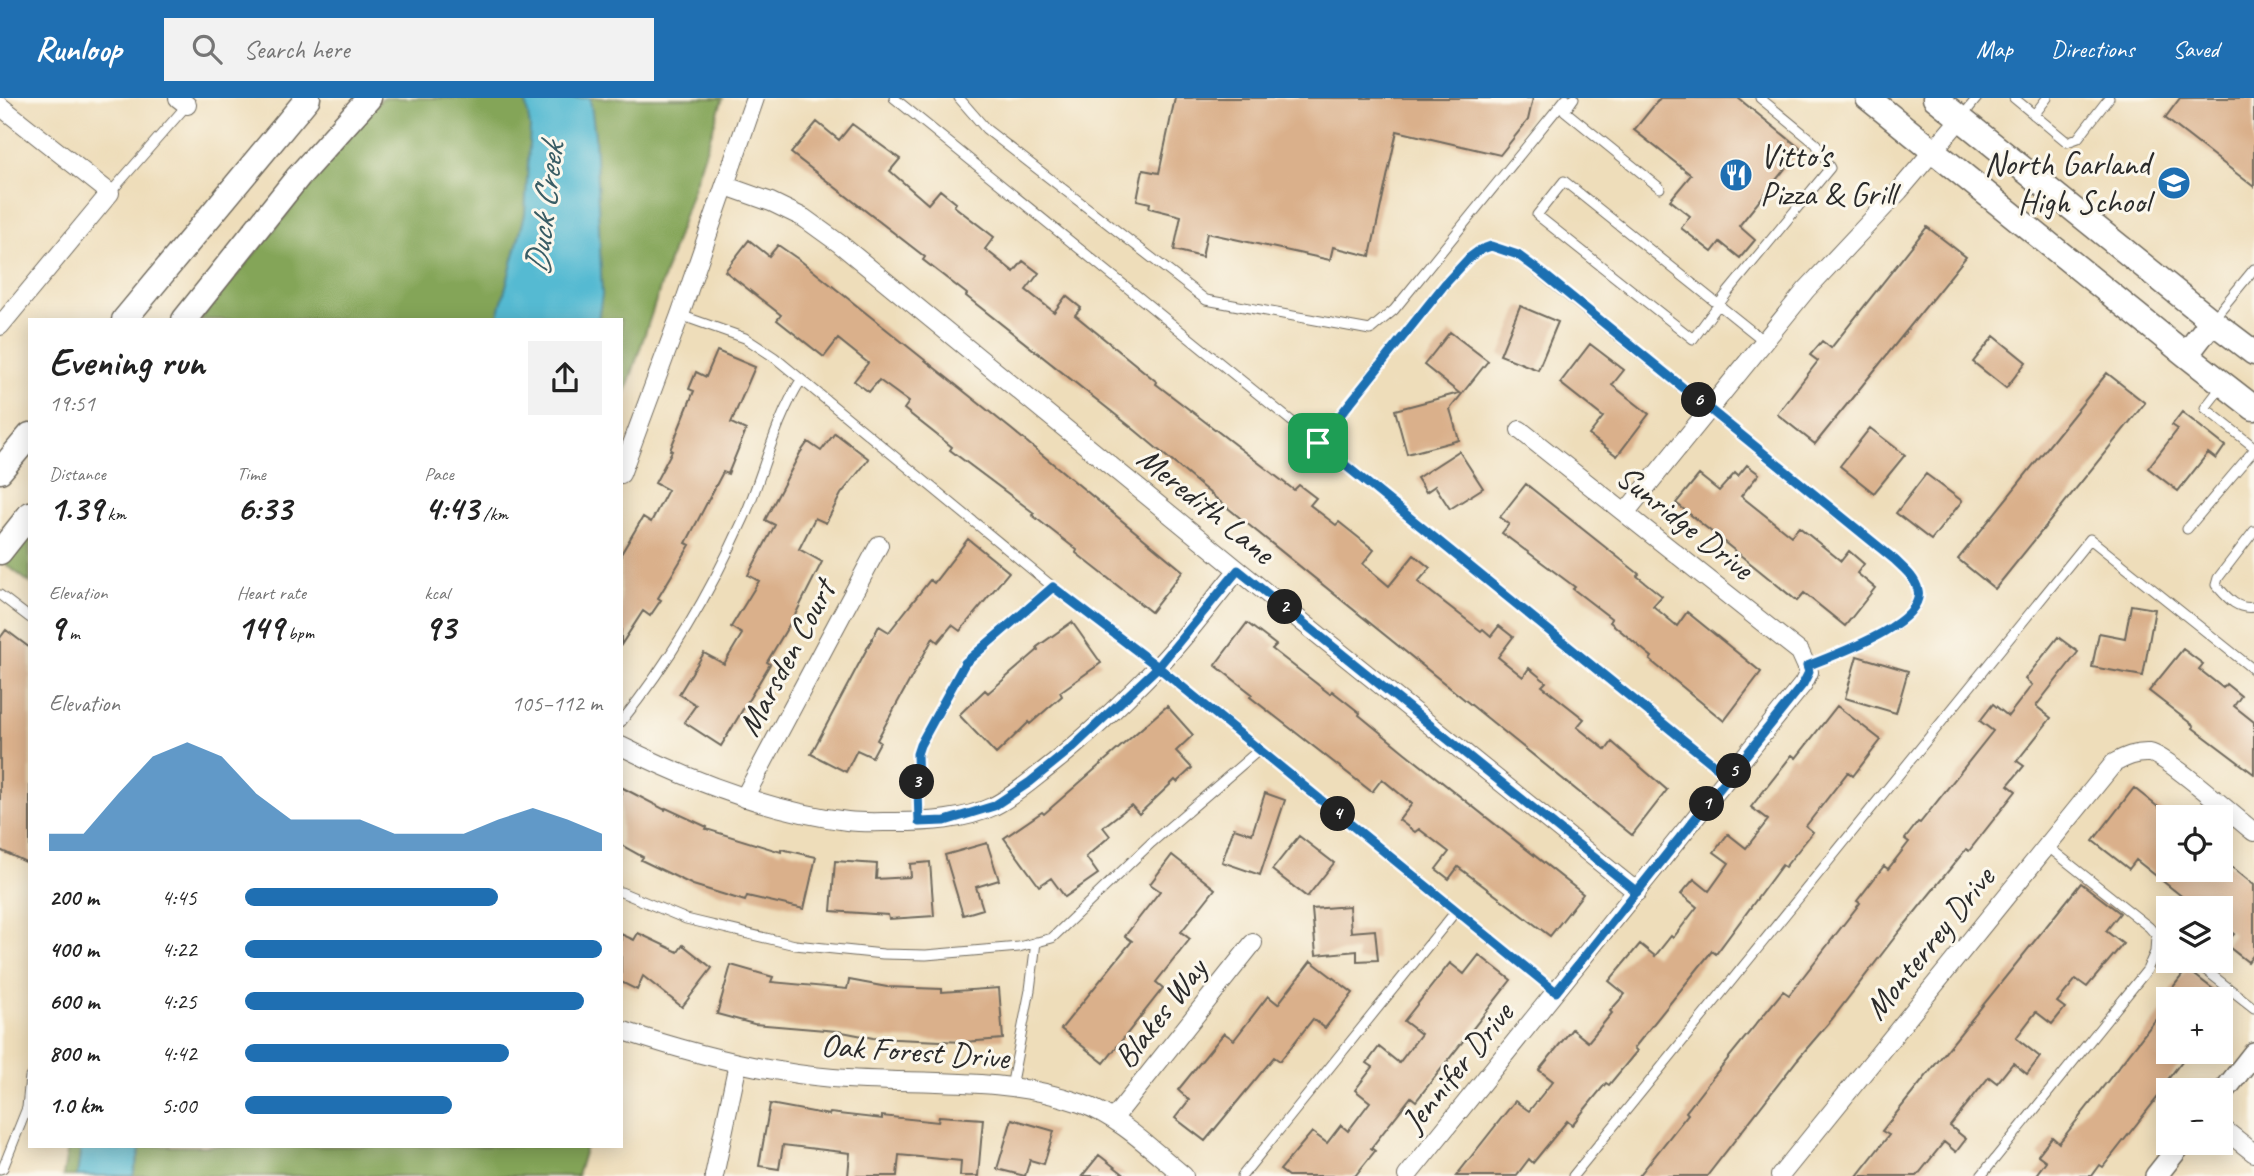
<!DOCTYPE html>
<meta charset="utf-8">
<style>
:root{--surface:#fff;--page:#f2f2f2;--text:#222;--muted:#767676;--accent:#1f6fb2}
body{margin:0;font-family:Caveat,sans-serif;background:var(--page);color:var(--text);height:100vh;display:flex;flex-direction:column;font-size:26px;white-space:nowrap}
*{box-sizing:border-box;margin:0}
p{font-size:23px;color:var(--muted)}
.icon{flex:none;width:38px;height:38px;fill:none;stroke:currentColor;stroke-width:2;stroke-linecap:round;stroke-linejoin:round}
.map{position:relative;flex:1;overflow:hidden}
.sheet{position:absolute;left:28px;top:220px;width:595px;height:830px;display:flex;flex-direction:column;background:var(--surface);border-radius:0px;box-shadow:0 4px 18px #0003}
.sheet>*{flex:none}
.controls{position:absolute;left:2156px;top:707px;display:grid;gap:14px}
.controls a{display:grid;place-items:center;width:77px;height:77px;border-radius:0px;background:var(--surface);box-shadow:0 4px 18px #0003;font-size:35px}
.pin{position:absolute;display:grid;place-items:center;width:60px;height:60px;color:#fff;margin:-30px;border-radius:14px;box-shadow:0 4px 10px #0006}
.km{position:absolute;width:35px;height:35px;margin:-18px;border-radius:50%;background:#222;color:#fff;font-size:19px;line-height:35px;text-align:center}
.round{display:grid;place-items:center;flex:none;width:74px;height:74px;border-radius:0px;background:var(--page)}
.overview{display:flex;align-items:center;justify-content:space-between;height:119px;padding:0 21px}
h1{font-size:38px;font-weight:700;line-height:52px}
.figures{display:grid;grid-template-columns:repeat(3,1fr);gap:10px;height:119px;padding:7px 21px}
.figures div{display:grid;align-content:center}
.figures b{font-size:35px;font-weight:700}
.figures small{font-size:19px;font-weight:400}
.figures p{font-size:19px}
.chart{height:196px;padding:14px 21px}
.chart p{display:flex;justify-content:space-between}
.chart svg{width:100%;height:126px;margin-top:7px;fill:var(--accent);opacity:.7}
ul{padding:0 21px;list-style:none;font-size:23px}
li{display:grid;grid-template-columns:112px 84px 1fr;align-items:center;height:52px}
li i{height:18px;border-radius:9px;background:var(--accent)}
header{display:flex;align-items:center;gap:42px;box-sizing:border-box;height:98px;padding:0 35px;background:var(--accent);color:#fff}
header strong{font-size:33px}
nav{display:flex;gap:38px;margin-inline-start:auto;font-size:24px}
.search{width:490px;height:63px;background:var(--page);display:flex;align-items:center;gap:18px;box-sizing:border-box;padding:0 24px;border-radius:0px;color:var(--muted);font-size:26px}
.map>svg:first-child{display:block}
.forest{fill:#84a559;stroke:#586842;stroke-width:2}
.water{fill:#54bad2;stroke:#40727e;stroke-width:2}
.building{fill:#dab08b}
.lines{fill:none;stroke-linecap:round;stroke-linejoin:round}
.service-casing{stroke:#6f695d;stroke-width:11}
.minor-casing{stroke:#6f695d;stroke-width:20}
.tertiary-casing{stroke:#6f695d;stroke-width:24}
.secondary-casing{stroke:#6f695d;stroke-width:27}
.service{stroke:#fff;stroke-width:9}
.minor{stroke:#fff;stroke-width:18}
.tertiary{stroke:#fff;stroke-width:21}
.secondary{stroke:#fff;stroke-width:24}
.route-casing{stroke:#fff;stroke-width:14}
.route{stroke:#1f6fb2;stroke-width:9}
.labels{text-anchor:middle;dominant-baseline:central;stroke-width:6;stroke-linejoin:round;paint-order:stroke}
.poi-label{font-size:33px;fill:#2b2b2b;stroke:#fbf7ec;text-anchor:start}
.street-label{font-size:33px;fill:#2b2b2b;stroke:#fbf7ec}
.water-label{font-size:35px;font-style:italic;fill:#395d65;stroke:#fbf7ec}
</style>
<header>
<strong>Runloop</strong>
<div class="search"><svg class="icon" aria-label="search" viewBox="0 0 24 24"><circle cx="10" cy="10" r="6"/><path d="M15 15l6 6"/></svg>Search here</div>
<nav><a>Map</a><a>Directions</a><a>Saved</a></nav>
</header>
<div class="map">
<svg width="2254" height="1078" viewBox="0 0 2254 1078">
<rect width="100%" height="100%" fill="#fbf7ec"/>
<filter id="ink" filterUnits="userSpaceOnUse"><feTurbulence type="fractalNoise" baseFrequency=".0143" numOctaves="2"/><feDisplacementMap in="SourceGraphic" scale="14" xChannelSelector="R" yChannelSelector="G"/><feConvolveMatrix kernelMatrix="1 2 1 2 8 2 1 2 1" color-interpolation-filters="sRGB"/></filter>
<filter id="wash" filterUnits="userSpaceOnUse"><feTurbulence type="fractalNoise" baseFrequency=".00686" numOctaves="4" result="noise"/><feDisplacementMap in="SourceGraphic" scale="28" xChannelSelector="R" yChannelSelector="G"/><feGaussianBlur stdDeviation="1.57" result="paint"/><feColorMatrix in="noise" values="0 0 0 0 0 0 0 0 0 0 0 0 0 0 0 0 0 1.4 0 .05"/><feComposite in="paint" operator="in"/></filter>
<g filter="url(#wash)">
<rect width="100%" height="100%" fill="#eeddba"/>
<path class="forest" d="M382,0h341l-102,308v-86h-421z
M30,431v54l-27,-21z
M68,1048h518l-9,30h-514z"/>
<path class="water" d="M525,0h65l5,37 7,160 -4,25h-101l28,-106 5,-87z
M81,1048h60l-8,30h-56z"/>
<g id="blocks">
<path class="building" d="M1175,0h358l-5,22 -28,35 -103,-24 -27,125 -37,-9 -3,13 -123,-27 -5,24 -28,-7 7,-34 -32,-8 1,-5 -13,-3 6,-30 16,3z
M1660,0h78l63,51 -62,77 16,14 -15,18 -20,-16 -8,10 -31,-24 9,-12 -20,-16 21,-25 -57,-45z
M2180,0h74v89l-89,-69z
M817,24l22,18 13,-16 48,35 -10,12 38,33 12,-14 16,13 -2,3 40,31 -9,12 29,23 9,-11 16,12 -13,17 28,22 12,-16 15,12 -6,7 82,67 -1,2 138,106 5,-5 17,13 -6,7 26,20 3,-3 35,28 -11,14 26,22 25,-31 16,13 -12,14 63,49 2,-2 8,7 8,-10 14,11 -15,20 25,20 6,-9 17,14 -4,4 42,33 -7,8 29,23 6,-8 55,48 -35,45 -414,-335 -82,-69 -170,-135 1,-2 -44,-34 2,-3 -134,-104z
M1927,129l39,30 -151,187 -38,-30 41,-53 -8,-6 12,-14 9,7z
M749,142l20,16 9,-11 23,16 210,168 172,142 -32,41 -75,-59 1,-3 -45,-35 2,-2 -84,-63 2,-3 -48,-38 5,-7 -30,-22 -10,12 -15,-11 14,-18 -30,-24 -14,18 -47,-37 4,-5 -56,-44z
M1520,208l38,16 -20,48 -38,-15z
M1450,234l38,29 -38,48 9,31 -52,14 -12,-44 64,-17 -35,-28z
M1994,238l32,26 -20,26 -33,-26z
M1590,246l34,26 -12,15 37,29 -32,42 -28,-21 14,-18 -43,-34z
M717,253l38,16 -24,56 15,7 -18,44 -5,-2 -37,71 4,2 -32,53 3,2 -11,16 -7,-5 -22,34v-91l22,-37 8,5 17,-32 -13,-7 17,-32 -2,-1 24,-59 -5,-2 7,-17 10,5z
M2107,275l38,30 -150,186 -37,-30z
M2182,314l43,34 -9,13 -8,-6 -30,38 -30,-23 30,-39 -6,-4z
M1870,330l35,27 -31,38 -34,-27z
M835,335l34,26 -28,35 -15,29 -11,-5 -16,31 23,13 -27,53 -28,47 3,2 -49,82 -37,-24 12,-17 -17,-11 25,-41 20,11 18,-30 -11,-7 28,-46 -11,-6 27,-50 -10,-5 35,-67 8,-11 13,9z
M1459,353l24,37 -33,21 -15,-23 -9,6 -9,-14z
M1747,367l12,9 -18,22 50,40 8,-9 42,34 8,-10 15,13 -7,9 18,15 -30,38 -41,-33 -7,8 -121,-98 23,-28 20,16 16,-18 3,3z
M1926,376l36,27 -31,39 -35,-27z
M1526,386l113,90 -2,2 25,20 -9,10 24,20 10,-14 74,60 -37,49 -74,-61 2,-3 -42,-35 2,-3 -39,-30 2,-2 -73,-54 7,-9 -9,-7z
M968,441l41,33 -49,59 -8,-6 -14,17 -5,-4 -56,102 3,2 -8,15 -15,-7 -11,22 -35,-18 68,-128 10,6 41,-52 4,3z
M2131,507l24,4 -12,67 -51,-9 7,-34 26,5z
M1072,524l29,41 -41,29 2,4 -32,28 -1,-2 -33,32 -37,-39 26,-25 3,3 50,-43 -1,-3z
M1247,525l29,22 -4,4 58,45 2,-3 28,22 -1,2 45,37 179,142 -33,42 -92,-69 -9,12 -13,-10 13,-17 -30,-23 -4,3 -16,-12 13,-16 -30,-25 -10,13 -122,-95 2,-3 -37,-29z
M6,532l24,18v216l-30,-14v-212z
M2058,539l20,15 -42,54 15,12 -34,43 7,5 -16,19 8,6 -47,60 -3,-2 -68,84 -66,86 -35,41 -90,116h-68l49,-62 -2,-2 27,-35 70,-86 6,4 71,-92 -3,-2 27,-35 4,3 21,-27 -4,-3 13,-17 2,1 73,-92 -13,-10 13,-17 15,12 24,-31 -7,-6z
M2183,551l20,15 -4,5 24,19 3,-4 15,12 -7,10 20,16v52l-61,-46 1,-2 -45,-35z
M1857,558l51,15 -12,42 -51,-15z
M1167,608l26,29 -17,16 16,17 -15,14 -2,-2 -36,34 -8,-9 -28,22 7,9 -24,21 12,17 -33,23 -14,-19 -12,8 -35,-48 38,-26 2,2z
M1837,608l44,34 -28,36 -5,-4 -42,54 7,6 -28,35 -3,-2 -66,89 -4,-3 -78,97 3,3 -28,34 -3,-2 -34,42 -5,-4 -34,42 -4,-4 -13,17h-60l59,-75 14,10 24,-30 -14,-11 33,-41 16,13 24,-29 -2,-2 15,-17 -16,-13 31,-37 15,12 16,-20 2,2 24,-31 -16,-13 13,-15 15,12 20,-28 -15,-11 14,-18 18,14 22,-28 -17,-13 41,-52 4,3z
M621,689l44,23 1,-2 41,19 -1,2 75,23v-3l35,8 -12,52 -57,-13 -2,5 -52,-16 -52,-25 2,-3 -22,-12z
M2134,690l34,27v55h53l1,-11 32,26v69l-6,8 -23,-18 9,-10 -13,-11v-15h-38l6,-6 -53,-42 -7,9 -36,-28z
M1265,695l20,7 -25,75 -38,-13 12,-34 18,6z
M1299,738l35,27 -27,34 -35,-27z
M987,745l12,37 -23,7 7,22 -20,6 -18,-60z
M1172,757l43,34 -34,43 9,7 -34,43 7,6 -59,75 -43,-34 71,-88 -7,-5 35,-45 -10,-7z
M835,763l42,3 -1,15 35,-2 -1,-13 20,-2 4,54 -45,3 -1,-4 -57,-4z
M2081,785l39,30 -14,18 17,13 -36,43 -11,-8 -19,23 8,6 -13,16 -16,-12 -20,26 24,19 -13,17 -14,-11 -16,20 -8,-6 -39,49 16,13 -10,13 -12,-10 -27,34h-60l32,-41 -7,-4z
M1349,808l2,26 24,-2 3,30 -21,1v-10l-41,4 -4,-46z
M638,835l40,19 5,-7 29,23 -30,39 -39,-31 -6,14 -16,-8v-48l13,6z
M1479,857l32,25 -95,121 -5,-4 -40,51 4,3 -20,25h-67l-8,-6 32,-38 15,11 14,-18 7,6 22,-29 -15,-12 18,-23 -6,-4 12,-16 20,16 22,-29 -17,-13 46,-58 14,11z
M1311,863l42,32 -28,35 -12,-9 -33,42 -6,-4 -69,84 -30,-23 14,-18 -11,-10 46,-57 10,7 34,-44 10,8z
M731,867l42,12 -2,5 76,7 2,-9 38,7 55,2v3l57,-4 4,51 -39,3 -91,-4 -36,-7 -83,-7 -37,-10z
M2187,871l39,30h-62z
M2168,906v48h21l-27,35 2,2 -61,78 -3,-2 -8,11h-57l11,-15 -8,-6 14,-18 7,6z
M770,1006l59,11 1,-2 52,6v-3l56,6 1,-6 44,3 -5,57h-18l1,-15 -62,-6 -2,21h-49l2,-23 -67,-8 -4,24 -20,-3z
M1012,1021l42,12 -10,33 -14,-4 -5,16 -28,-7z
M1099,1057l27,21h-44z"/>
</g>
</g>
<g filter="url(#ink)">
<use href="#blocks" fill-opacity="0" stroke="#6f695d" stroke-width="2"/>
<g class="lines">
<defs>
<path id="service" d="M894,0l835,679
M959,0l27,31 220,171 164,30 24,-20 172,-212
M1574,0l-9,13 95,77
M1760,0l56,46 14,24 -102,124 -35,47 -156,-124 27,-34 200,160
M2014,0l53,44 11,-4 31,-40
M2034,17l13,-17
M1961,20l16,-20
M110,95l77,-88
M680,217l65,23 29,19 279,230 105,80 398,325
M2213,221l41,-50
M2222,288l-17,22 49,39
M1318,345l127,-159 24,-26 11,-8 11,-4 27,9 377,305c9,9 20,17 23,30 8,34 -87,66 -111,76
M2187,431l67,-79
M2254,433l-36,47 -2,7c11,12 20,25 38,22
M0,497l30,23
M621,624c51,-63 90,-131 123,-204 20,-46 30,-95 57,-138
M919,724l-2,-68 3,-9 45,-82 88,-76
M621,794l65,27 109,26 88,9 43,1 93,-8 33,-9 99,-95 108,-93
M2157,844l11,-1
M2194,863l60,47
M1011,989l19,-97 6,-48
M0,1071l3,-1 24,-60 3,-31
M1242,1078l214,-265
M1573,1078l517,-637 164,131
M1981,1078l166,-206 8,-18 1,-17 -7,-8 -102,-81"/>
<path id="minor" d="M178,0l9,7
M0,8l110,87 -110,133
M726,88l45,16 33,16 36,26 398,326 399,322
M621,376l59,-159 75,-217
M1625,415l181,-223 93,-99 62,-73
M621,648c72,36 147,65 226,75 16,2 33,1 48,1 34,0 69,-2 99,-16 20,-10 39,-27 57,-41 37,-29 72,-63 105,-97 30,-30 55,-66 82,-98
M744,700l135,-253
M621,932c69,23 140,42 212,48 82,7 169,-3 247,25 40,14 72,47 104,73
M1113,1021l140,-176
M2221,1029l33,26
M714,1078l24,-113
M1407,1078l396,-492 6,-12 -9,-20 -280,-222
M1780,1078l334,-413c11,-6 22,-11 36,-10 17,3 86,65 104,79"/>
<path id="tertiary" d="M2221,997l33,-42
M2156,1078l26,-33"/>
<path id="secondary" d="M1868,0l318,257 68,53
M1935,0l277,223 42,32
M124,222l184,-222
M184,222l114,-143 71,-79
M2186,257l26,-34
M0,373l30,-36
M0,454l30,-38"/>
</defs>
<use href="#service" class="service-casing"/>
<use href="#minor" class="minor-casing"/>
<use href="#tertiary" class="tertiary-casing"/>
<use href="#secondary" class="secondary-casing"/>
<use href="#service" class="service"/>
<use href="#minor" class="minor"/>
<use href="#tertiary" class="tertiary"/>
<use href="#secondary" class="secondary"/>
</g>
</g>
<g class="lines" filter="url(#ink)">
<defs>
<path id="route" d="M1318,345l411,334 -92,115 -399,-322 -80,97 -105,-80 -88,76 -45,82 -3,9 2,68 26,-1 49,-15 36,-24 43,-35 85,-80 398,325 247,-308 6,-12 -2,-6c24,-10 119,-42 111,-76 -3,-13 -14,-21 -23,-30l-354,-288 -23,-17 -27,-9 -11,4 -11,8 -24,26 -127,159"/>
</defs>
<use href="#route" class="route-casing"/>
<use href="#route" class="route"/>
</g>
<defs>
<symbol id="restaurant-disc" viewBox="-11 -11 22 22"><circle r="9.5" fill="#1f6fb2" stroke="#fbf7ec"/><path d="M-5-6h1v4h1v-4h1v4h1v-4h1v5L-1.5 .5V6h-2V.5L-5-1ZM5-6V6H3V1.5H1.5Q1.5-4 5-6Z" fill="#fff"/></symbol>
<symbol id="school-disc" viewBox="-11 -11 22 22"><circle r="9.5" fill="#1f6fb2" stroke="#fbf7ec"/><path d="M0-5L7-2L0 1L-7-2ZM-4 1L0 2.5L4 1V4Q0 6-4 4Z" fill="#fff"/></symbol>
</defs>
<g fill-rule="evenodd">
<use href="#restaurant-disc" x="1717" y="58" width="38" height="38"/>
<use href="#school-disc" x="2155" y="66" width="38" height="38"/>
</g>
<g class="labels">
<g class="poi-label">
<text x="1760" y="58">Vitto's<tspan x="1760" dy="38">Pizza &amp; Grill</tspan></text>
<text x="2150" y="66" text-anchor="end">North Garland<tspan x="2150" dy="38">High School</tspan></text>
</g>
<g class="street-label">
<text transform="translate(1206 407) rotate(39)">Meredith Lane</text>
<text transform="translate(1685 424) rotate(38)">Sunridge Drive</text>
<text transform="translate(786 560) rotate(-62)">Marsden Court</text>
<text transform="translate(1929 845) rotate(-51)">Monterrey Drive</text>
<text transform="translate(1160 915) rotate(-52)">Blakes Way</text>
<text transform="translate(915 953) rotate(4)">Oak Forest Drive</text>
<text transform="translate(1457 969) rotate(-51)">Jennifer Drive</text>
</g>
<g class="water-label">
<text transform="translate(544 111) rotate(-83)">Duck Creek</text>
</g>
</g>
</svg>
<div class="controls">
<a><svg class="icon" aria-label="locate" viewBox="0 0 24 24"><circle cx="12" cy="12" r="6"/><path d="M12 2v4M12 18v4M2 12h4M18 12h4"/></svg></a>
<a><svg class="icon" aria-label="layers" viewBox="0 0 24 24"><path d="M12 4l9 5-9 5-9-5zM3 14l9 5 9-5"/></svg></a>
<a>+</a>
<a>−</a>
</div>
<div class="pin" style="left:1318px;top:345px;background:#1e9e55"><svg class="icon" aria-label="arrive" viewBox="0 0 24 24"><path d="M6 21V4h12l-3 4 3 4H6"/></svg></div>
<b class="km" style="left:1707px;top:706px">1</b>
<b class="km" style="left:1285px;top:509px">2</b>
<b class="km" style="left:917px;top:684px">3</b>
<b class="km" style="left:1338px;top:716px">4</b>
<b class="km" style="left:1734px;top:673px">5</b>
<b class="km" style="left:1699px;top:302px">6</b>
<section class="sheet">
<div class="overview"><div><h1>Evening run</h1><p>19:51</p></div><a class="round"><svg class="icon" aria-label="share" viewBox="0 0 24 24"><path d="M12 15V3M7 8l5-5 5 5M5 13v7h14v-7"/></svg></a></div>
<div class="figures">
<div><p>Distance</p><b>1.39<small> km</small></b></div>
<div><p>Time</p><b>6:33</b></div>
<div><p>Pace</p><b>4:43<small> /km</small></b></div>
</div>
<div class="figures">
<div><p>Elevation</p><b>9<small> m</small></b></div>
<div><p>Heart rate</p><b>149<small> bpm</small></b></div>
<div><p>kcal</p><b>93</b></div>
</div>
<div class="chart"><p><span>Elevation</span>105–112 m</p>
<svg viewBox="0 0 160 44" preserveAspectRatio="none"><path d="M0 44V38L10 38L20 24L30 11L40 6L50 11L60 24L70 33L80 33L90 33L100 38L110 38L120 38L130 33L140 29L150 33L160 38V44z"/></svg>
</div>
<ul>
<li><b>200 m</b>4:45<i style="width:71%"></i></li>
<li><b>400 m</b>4:22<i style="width:100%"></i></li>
<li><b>600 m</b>4:25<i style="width:95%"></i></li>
<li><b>800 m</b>4:42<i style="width:74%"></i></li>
<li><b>1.0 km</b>5:00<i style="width:58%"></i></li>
</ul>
</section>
</div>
